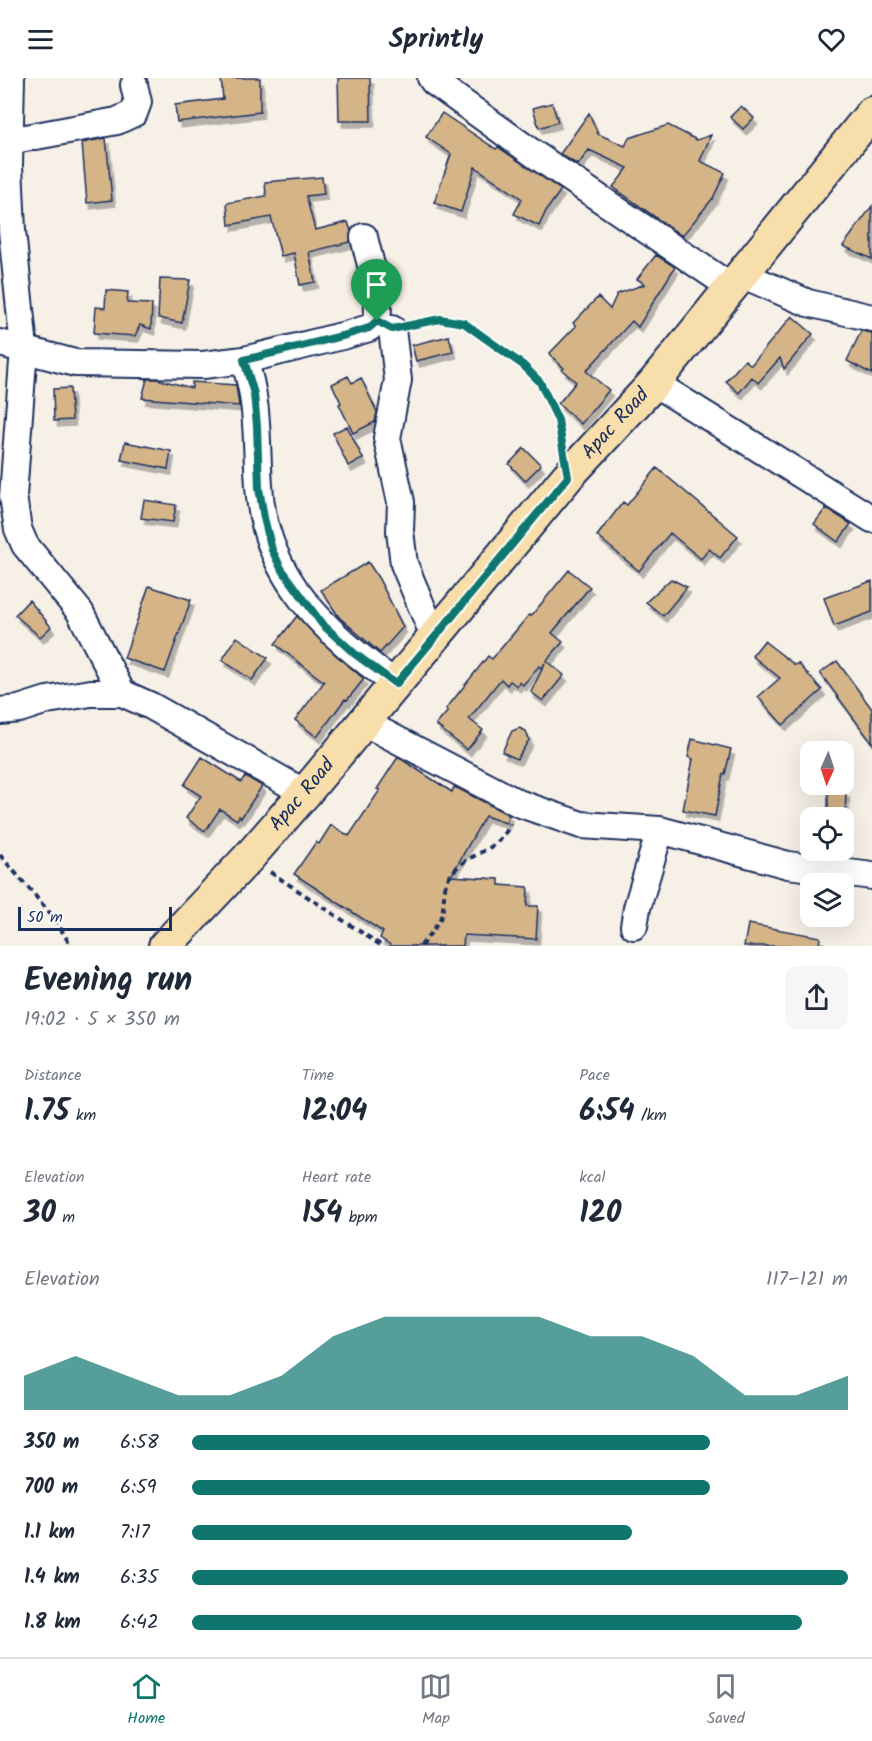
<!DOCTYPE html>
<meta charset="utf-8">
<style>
:root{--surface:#fff;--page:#f6f6f7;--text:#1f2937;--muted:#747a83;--line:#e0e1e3;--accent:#0f766e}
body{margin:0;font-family:Kalam,sans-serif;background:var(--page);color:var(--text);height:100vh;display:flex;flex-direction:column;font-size:22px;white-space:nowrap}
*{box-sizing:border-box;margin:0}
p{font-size:20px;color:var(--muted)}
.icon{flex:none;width:33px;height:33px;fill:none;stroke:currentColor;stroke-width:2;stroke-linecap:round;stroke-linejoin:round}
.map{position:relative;height:868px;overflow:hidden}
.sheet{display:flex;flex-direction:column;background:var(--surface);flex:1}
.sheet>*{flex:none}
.needle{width:39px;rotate:183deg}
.tools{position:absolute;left:800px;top:663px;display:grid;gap:12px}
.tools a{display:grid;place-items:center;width:54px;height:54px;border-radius:12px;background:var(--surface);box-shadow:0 6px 24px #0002;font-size:30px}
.scale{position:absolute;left:18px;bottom:15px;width:154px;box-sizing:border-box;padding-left:6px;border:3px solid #1b2f5e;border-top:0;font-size:16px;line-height:21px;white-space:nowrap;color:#1b2f5e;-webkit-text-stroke:4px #fff;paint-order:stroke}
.pin{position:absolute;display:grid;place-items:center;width:51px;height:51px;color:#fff;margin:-62px -26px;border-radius:50% 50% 50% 0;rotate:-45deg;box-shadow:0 0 6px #0007}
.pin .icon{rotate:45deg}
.round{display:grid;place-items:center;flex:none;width:63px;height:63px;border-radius:12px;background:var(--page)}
.head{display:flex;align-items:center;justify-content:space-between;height:102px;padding:0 24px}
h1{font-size:33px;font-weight:600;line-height:45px}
.figures{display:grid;grid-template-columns:repeat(3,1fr);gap:9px;height:102px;padding:6px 24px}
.figures div{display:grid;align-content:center}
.figures b{font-size:30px;font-weight:600}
.figures small{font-size:16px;font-weight:400}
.figures p{font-size:16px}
.chart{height:168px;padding:12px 24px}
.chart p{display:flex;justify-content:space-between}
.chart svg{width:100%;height:108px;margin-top:6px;fill:var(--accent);opacity:.7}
ul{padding:0 24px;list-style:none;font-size:20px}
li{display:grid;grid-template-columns:96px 72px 1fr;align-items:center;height:45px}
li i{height:15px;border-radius:8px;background:var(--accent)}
header{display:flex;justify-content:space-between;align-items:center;height:78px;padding:0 24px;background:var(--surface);font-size:27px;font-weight:600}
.tabs{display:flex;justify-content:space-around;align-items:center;height:84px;border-top:2px solid var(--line);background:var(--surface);font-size:16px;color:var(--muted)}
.tabs a{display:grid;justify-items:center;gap:3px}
.tabs .selected{color:var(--accent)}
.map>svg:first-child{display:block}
.building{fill:#d5b488;stroke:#1b2f5e;stroke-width:1.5;filter:url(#shadow)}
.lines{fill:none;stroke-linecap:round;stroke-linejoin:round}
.minor-casing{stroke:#1b2f5e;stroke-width:30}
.major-casing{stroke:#1b2f5e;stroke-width:36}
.path{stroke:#1b2f5e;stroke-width:4;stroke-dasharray:6 4.5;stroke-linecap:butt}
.minor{stroke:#fff;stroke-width:26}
.major{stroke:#f8deab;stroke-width:32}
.route-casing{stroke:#fff;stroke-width:12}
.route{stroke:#0f766e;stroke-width:8}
.labels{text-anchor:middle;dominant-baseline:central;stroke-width:6;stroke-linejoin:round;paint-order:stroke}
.street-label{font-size:20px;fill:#1b2f5e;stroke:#fff}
</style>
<header><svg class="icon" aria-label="menu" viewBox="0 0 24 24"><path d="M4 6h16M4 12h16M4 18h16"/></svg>Sprintly<svg class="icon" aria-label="heart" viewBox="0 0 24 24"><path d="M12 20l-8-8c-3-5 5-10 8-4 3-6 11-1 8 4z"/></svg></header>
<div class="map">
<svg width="872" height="868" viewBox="0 0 872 868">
<defs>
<filter id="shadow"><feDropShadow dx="3.5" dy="6" stdDeviation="0" flood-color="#0004"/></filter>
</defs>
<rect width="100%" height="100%" fill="#f7f0e7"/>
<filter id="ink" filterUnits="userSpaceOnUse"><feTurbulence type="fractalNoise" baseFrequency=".0167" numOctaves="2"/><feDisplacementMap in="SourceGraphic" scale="12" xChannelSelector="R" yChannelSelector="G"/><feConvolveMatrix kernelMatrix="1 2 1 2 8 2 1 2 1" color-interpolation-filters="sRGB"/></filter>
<g filter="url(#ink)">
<path class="building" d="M221,0h39v34l-83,10 -2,-17 48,-6z
M338,0h32l1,43h-32z
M552,25l6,19 -19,6 -6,-20z
M741,28l13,12 -11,11 -13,-12z
M442,35l54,36 2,-2 63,43 -15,21 -7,15 -25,-12 8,-15 -47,-32 -14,45 -27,-9 17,-49 -25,-17z
M589,35l9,21 27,12 4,-8 39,-13 29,15 14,-5 -11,26 25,12 -12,25 -31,38 -69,-49 15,-19 -39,-18 -11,15 -18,-11z
M106,60l6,62 -25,3 -5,-60z
M322,99l2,17 -18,2 9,34 33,-8 3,9 -1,11 -41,10 6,30 -15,3 -6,-32 -13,3 -10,-39 -42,8 -2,-22 39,-7 -1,-14z
M872,128v53l-29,-13z
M656,177l19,12 -37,60 -6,-6 -46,50 23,19 -28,34 -23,-20 18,-22 -14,-12 2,-2 -15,-14 27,-28 -3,-3 25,-26 12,12 7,-15 28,-10 -8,-5z
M160,201l30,1 -8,43 -24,-5z
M106,212l22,2 -1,11 25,1 -1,25 -11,-4 -5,11 -41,-3 2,-26 9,1z
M792,238l21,18 -29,35 -4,-11 -22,25 -6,-6 -13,16 -13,-12 19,-21 6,5z
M861,253l11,2v41l-25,-13z
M449,258l4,16 -37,9 -4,-16z
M348,298l4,7 9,-5 16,34 -2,10 -22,11 -14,-29 2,-1 -9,-19z
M147,301h10l35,9v-6l44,3 3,21 -97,-8z
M70,310l2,32 -18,1 -1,-32z
M347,348l16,33 -15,7 -15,-33z
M125,364l46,9 -3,18 -47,-9z
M524,370l17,17 -16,16 -16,-17z
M657,390l81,68 -18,22 -11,-9 -8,10 -31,-26 -31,38 -42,-35 26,-34 4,3z
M144,422l32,5 -3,17 -32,-4z
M826,430l25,16 -13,18 -24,-18z
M368,484l11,17 24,48 -23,26 -41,-36 -18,-27z
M569,492l21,17 -38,46 11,9 -17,19 18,14 -21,26 -12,-9 14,-29 -4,5 -2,-2 -16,19 -4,-3 -2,4 -7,-5 -3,4 -6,-6 -32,40 14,11 -16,20 -31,-25 12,-14 -2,-2 42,-53 4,3 37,-44 2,1z
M671,501l16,8 -24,29 -17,-14z
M872,503v31l-38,14 -10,-28z
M149,508l42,14 -26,72 -41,-14z
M29,522l22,27 -11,10 -25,-22z
M297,538l39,39 28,24 -17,21 -2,-1 -28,38 -22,-17 29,-38 -49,-38z
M237,559l31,21 -16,22 -30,-20z
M764,563l31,24 3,-2 24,27 -39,35 -25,-28 22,-19 -28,-22z
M837,583l35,48v34l-52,-70z
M519,650l7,3 3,9 -12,19 -15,-7 10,-21z
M692,661l39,10 -6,25h-2l-8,42 -32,-6 10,-51 -5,-2z
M202,679l39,25 4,-6 17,10 -21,32 -2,-2 -2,4 -17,-11 -15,22 -19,-13 15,-22 -17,-11z
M398,679l54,35 2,-5 5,2 50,26 -3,8 -21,-7 -34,60 48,3v6l29,2 -1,19h11l-2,33 -72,-4 -1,11h-71l-12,-8 3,-6 -89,-58 22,-32 3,2 12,-19 18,11 31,-46 -3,-1z
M828,714h18l-1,21h-17z
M748,846l72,13 -1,9h-75z"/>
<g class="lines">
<defs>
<path id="minor" d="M11,0l-2,87 3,66 12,117 -11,148 5,33 7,16 55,67 42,81
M431,0l3,4 100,72 197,133
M9,63l108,-20 17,-8 4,-11 -4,-17
M741,196l67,29 64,15
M392,251l6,51 -11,58 14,64 -1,29 4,33 27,65v12
M0,265l75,20 128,2 41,-5 102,-25 23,-7 8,-7c4,-28 -7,-57 -13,-84
M244,282c15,42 12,82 15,126 5,92 67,147 137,198
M654,305l218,136
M0,633l19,-2 28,-9 44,-7h31l29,13 154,87
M365,645l153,80 63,22 79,5 128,35 84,11
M634,848l3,-18 23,-78"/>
<g id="major">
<path id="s1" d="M165,868l84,-89 56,-64 263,-317 86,-93 218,-270"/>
</g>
</defs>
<use href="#minor" class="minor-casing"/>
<use href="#major" class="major-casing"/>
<path class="path" d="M413,247l27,-6 24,4 59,42 17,17 18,38 4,23
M0,777l55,64 16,27
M270,794l112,74
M421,868c6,-9 14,-18 19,-27 7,-15 0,-30 11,-45 19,-24 47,-20 59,-50"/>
<use href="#minor" class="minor"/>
<use href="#major" class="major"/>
</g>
</g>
<g class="lines" filter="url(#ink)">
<defs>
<path id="route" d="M440,241l24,4 59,42 17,17 18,38 10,57 -172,207 -41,-30 -33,-30 -41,-56 -9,-18 -8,-32 -5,-30 -2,-62 -3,-32 -10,-34 102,-25 23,-7 8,-7 15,8z"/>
</defs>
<use href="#route" class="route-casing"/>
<use href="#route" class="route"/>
</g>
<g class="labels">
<g class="street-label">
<text stroke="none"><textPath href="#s1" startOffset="690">Apac Road</textPath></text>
<text stroke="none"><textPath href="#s1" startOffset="204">Apac Road</textPath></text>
</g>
</g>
</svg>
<div class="tools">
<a><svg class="needle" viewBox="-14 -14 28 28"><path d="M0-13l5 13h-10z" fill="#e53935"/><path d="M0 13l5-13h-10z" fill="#747a83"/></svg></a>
<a><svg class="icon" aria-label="locate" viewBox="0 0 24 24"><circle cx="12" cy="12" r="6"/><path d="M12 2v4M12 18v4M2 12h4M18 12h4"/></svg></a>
<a><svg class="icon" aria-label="layers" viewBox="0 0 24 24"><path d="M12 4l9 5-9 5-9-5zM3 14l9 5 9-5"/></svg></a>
</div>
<div class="scale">50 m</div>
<div class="pin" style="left:377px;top:243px;background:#1e9e55"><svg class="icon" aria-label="arrive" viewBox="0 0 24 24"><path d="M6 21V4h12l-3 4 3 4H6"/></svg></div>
</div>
<section class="sheet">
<div class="head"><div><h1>Evening run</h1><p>19:02 · 5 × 350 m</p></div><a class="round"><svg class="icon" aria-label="share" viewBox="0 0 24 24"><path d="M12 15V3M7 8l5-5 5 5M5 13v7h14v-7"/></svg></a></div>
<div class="figures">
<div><p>Distance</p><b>1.75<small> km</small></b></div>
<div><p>Time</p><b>12:04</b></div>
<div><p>Pace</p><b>6:54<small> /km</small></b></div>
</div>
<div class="figures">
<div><p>Elevation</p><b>30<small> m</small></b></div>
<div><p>Heart rate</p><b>154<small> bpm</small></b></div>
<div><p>kcal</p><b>120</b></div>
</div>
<div class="chart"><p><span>Elevation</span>117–121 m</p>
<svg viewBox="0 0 160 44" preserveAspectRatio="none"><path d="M0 44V30L10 22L20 30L30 38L40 38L50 30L60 14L70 6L80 6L90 6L100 6L110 14L120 14L130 22L140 38L150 38L160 30V44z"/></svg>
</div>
<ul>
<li><b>350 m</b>6:58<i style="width:79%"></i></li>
<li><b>700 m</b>6:59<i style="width:79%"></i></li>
<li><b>1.1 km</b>7:17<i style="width:67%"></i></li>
<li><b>1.4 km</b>6:35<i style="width:100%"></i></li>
<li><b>1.8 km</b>6:42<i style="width:93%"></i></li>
</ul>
</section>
<nav class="tabs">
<a class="selected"><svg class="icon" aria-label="home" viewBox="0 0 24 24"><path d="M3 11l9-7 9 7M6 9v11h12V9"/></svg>Home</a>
<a><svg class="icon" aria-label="map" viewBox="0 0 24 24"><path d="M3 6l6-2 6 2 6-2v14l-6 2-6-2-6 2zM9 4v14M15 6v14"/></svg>Map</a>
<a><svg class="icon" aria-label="saved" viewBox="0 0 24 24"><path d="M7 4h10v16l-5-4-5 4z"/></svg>Saved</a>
</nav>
